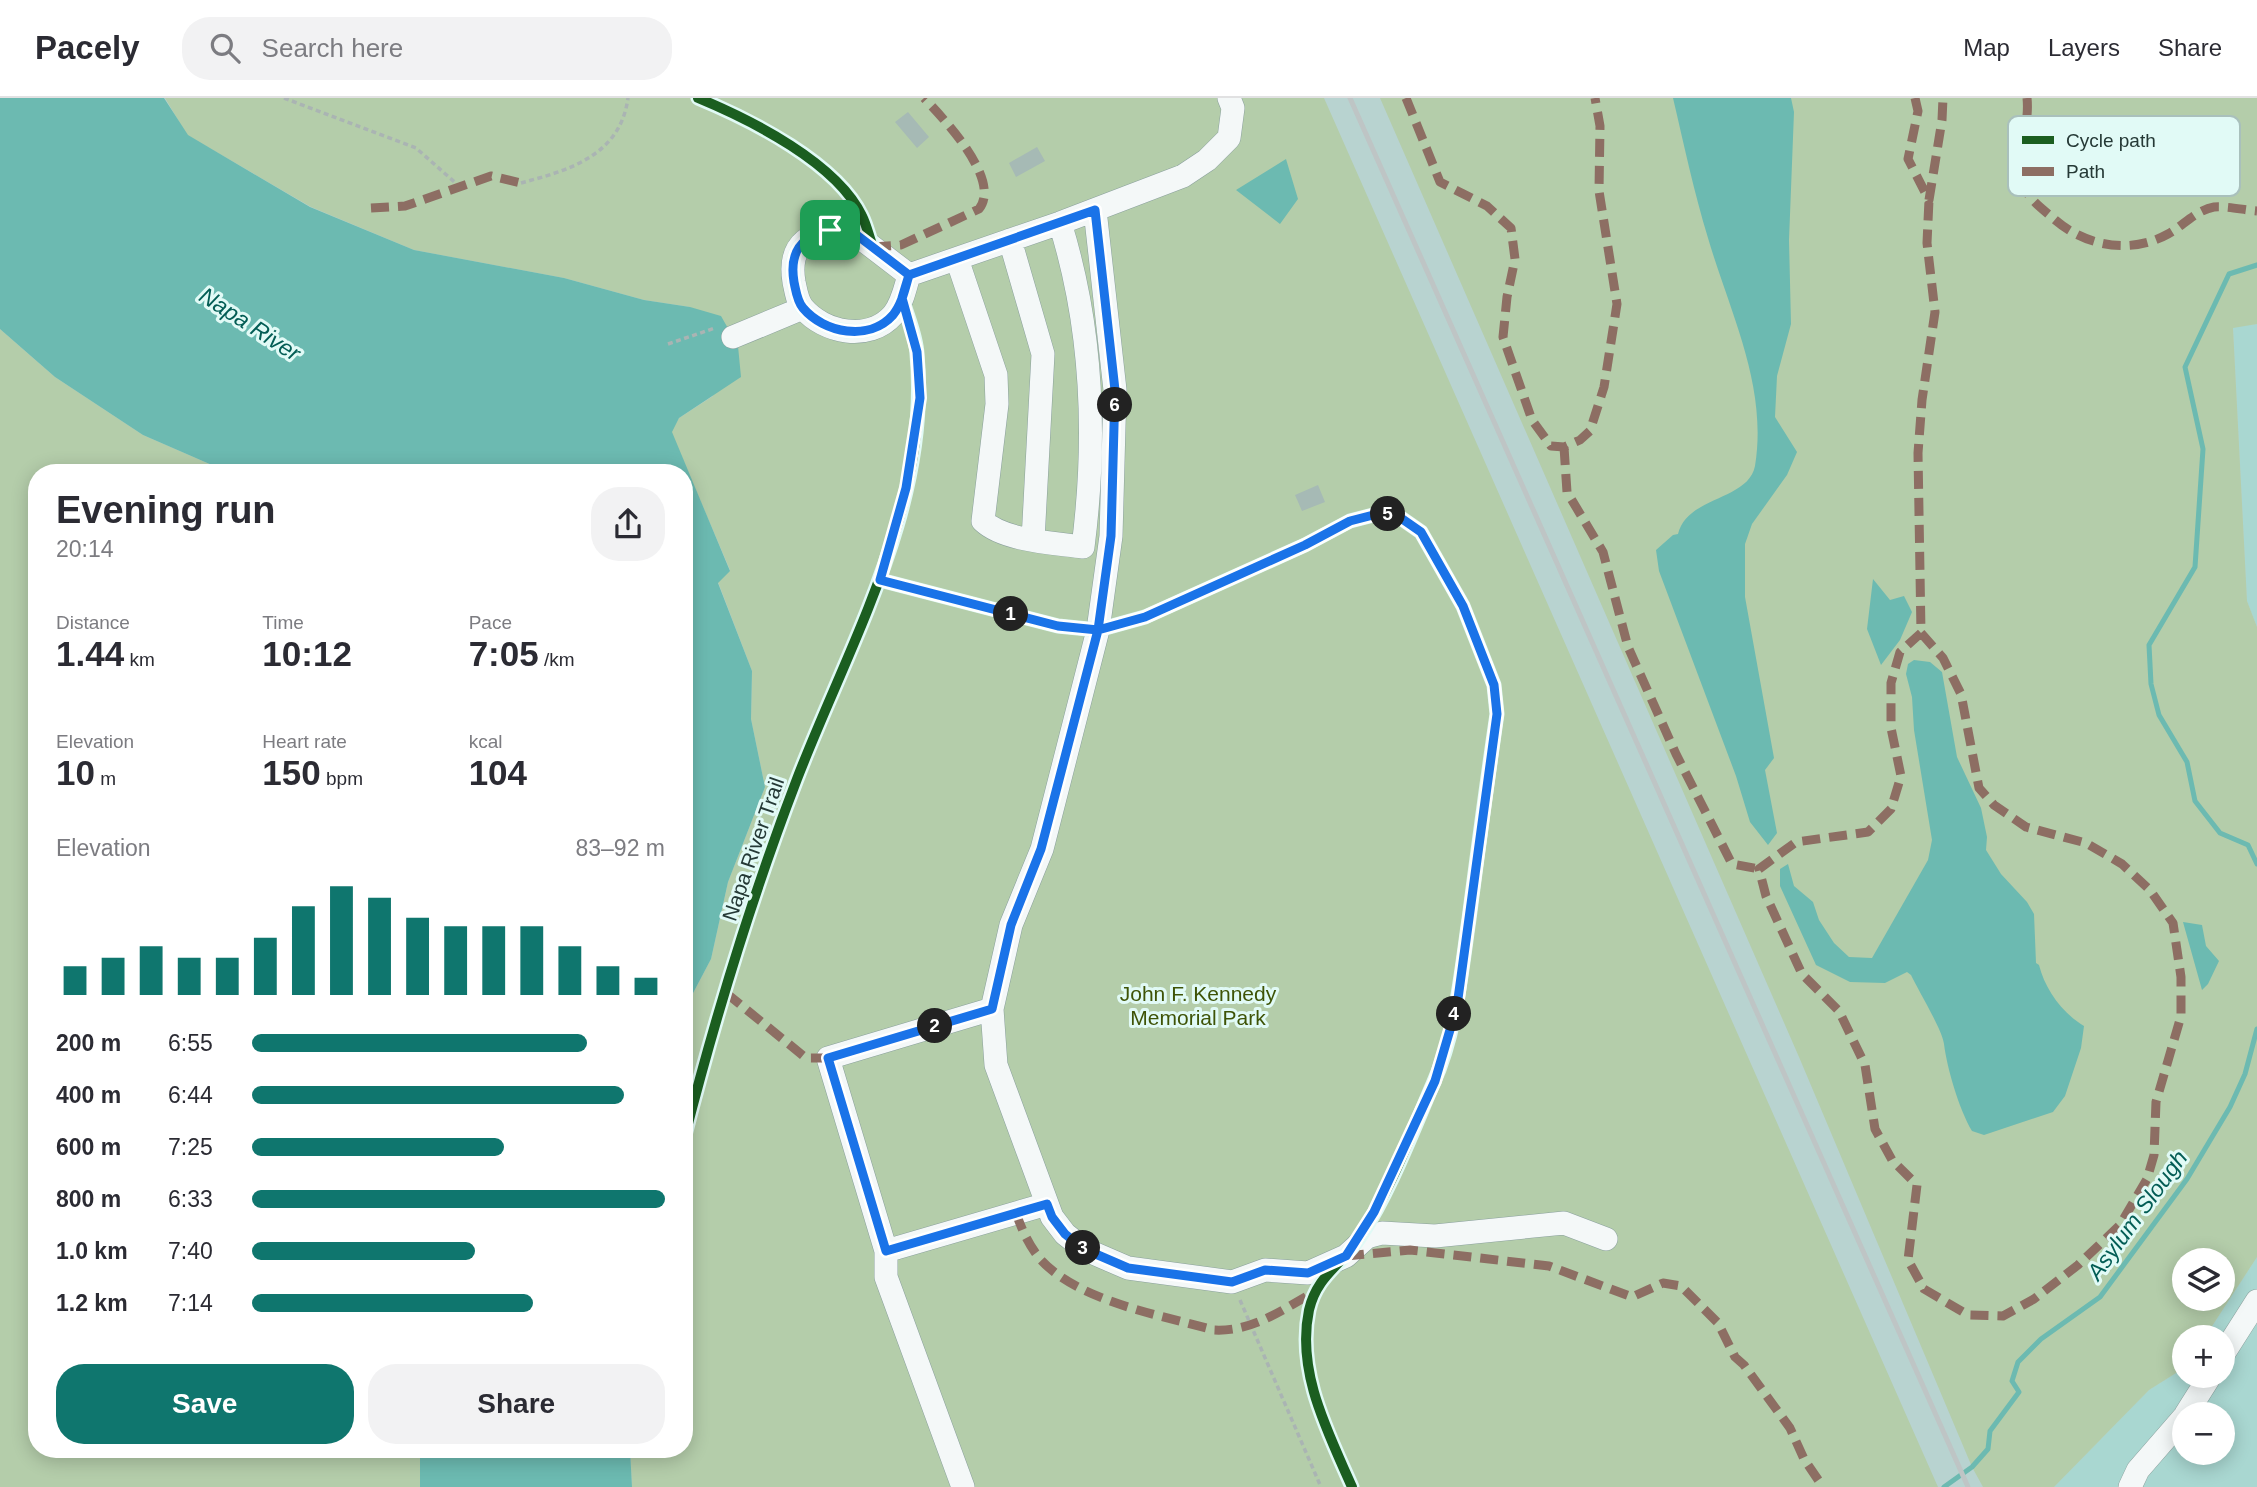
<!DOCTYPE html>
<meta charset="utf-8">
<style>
:root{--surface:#fff;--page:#f2f2f3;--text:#2b2b33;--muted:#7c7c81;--line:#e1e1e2;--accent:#0f766e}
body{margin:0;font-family:Helvetica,sans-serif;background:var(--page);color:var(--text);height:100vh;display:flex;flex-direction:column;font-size:26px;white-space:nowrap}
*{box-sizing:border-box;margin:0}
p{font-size:23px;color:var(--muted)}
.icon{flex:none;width:38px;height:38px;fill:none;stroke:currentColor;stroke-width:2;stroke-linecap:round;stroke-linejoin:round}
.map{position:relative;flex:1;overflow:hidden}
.side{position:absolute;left:28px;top:366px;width:665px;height:994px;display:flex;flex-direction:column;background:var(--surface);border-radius:28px;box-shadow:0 4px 18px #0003}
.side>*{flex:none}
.tools{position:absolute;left:2172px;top:1150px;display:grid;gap:14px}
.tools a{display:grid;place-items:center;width:63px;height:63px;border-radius:50%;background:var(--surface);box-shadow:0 4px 18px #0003;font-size:35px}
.pin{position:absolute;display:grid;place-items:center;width:60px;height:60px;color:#fff;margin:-30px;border-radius:14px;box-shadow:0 4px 10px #0006}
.km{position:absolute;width:35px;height:35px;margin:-18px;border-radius:50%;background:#222;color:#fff;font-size:19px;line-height:35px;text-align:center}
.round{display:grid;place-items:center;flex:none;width:74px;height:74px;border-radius:28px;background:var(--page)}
.headline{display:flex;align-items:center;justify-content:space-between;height:119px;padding:0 28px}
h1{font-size:38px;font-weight:600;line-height:52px}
.figures{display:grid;grid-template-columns:repeat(3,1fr);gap:10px;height:119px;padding:7px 28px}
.figures div{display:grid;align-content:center}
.figures b{font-size:35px;font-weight:600}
.figures small{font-size:19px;font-weight:400}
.figures p{font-size:19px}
.chart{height:196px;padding:14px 28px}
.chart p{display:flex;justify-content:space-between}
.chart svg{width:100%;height:126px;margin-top:7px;stroke:var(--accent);stroke-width:6}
.action{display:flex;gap:14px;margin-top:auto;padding:14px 28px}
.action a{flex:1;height:80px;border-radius:28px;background:var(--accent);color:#fff;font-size:28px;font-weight:600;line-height:80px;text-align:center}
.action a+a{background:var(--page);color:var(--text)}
ul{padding:0 28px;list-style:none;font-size:23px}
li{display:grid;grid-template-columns:112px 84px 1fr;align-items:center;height:52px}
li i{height:18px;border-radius:9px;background:var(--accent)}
header{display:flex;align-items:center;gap:42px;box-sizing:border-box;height:98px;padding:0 35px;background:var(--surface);border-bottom:2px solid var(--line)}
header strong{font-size:33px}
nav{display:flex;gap:38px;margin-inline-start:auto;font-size:24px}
.search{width:490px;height:63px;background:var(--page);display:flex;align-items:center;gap:18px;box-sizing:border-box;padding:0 24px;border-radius:28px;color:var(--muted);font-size:26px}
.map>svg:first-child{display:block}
.built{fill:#a9d7d1;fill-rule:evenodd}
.green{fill:#b4cdaa;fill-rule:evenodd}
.water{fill:#6cbab1}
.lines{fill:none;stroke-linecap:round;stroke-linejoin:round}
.stream{stroke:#6cbab1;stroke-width:5}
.building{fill:#a6bab5}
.minor-casing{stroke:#8aa09d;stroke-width:24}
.path{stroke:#aab4b3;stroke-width:3.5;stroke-dasharray:5 3.5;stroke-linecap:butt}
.minor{stroke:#f4f8f8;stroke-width:23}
.rail{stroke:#bec5c5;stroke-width:5}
.quiet{stroke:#8d6e63;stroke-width:9;stroke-dasharray:18 9;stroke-linecap:butt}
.cycleway-casing{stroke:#e1faf6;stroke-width:15}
.cycleway{stroke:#1b5e20;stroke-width:10}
.route-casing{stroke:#fff;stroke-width:14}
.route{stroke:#1a73e8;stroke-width:9}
.labels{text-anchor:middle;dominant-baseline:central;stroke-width:6;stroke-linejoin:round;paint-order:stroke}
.street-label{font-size:21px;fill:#253936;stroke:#e1faf6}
.park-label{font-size:21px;fill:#3e5306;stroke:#e1faf6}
.water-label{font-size:23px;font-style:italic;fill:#035d55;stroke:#e1faf6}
.key{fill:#e1faf6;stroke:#a9c0bc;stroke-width:2}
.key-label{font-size:19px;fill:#253936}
</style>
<header>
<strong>Pacely</strong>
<div class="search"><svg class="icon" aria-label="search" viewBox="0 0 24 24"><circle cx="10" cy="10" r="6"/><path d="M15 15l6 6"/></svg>Search here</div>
<nav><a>Map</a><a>Layers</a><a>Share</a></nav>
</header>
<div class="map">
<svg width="2257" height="1389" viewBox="0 0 2257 1389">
<rect width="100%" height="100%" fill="#b8d3d0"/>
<path class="built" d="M2257,226v303l-10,-26 -14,-274z
M2257,1159v230h-203l95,-97 35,-22v8h38v-39h-17zM2184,1316h38v38h-38z"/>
<path class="green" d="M165,0h1159l614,1389h-1306l-2,-38h54v-428l7,-24 20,-38 17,-77 37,-95 -14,-68 1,-48 -34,-89 12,-12 -59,-138 8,-14 34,-22 -23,-89 -46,-7 -80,-22 -150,-28 -103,-43 -124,-72z
M1380,0h877v226l-24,4 14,273 10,26v630l-52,80h-21v31l-35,22 -95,97h-71l-11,-20 -173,-410zM2184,1162h38v38h-38z
M0,231l55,48 88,58 85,37h-191v977h383v38h-420z"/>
<path class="water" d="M0,0h164l24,37 122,72 104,43 150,28 80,22 46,7 31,9 17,30 3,31 -62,41 -7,14 58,139 -12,12 34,88 -1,48 14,68 -37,95 -17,77 -20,38 -7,24v-549h-456l-85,-37 -88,-58 -55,-48z
M1673,0h118l3,14 -5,128 2,84 -14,52 -2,41 22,35 -10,23 -35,49 -7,20v53l29,161 -9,12 12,63 -9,12 -18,-23 -14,-46 -77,-205 -3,-21 17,-15 5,-1c9,-38 70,-33 77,-68 13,-80 -25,-153 -47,-228 -14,-46 -24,-93 -35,-140z
M1286,61l12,40 -18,25 -44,-34z
M1873,481l17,21 14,-4 8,16 -12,28 -19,25 -14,-36z
M1914,562l16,2 12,10 15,85 24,51 6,29 -1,13 15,24 26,28 7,12 2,49 3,2c6,24 23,48 45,61l-3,22 -16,48 -12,16 -69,23 -12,-4c-13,-22 -25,-63 -28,-87 -2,-15 -26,-54 -33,-69l-4,-3 -22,11 -35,-1 -34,-17 -36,-79v-17l8,-5 6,22 19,16 6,18 15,23 15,14 23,1 56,-98 4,-20 -18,-110 -2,-33 -6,-23 2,-10z
M2183,824l19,3 4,21 13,15 -11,23 -6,6z
M420,1351h210l2,38h-212z"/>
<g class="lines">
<path class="stream" d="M2257,167l-28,9 -44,93 18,82 -8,118 -46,78 2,39 8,31 28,47 8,39 25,32 28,12 9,19
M1944,1389l28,-20 16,-18 2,-18 29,-39 -7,-11 6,-19 23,-23 59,-42 87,-118 43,-72 15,-33 12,-45"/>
</g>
<path class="building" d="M908,14l21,25 -12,11 -22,-26z
M1037,49l8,14 -29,16 -7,-14z
M1318,387l7,17 -23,9 -7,-16z"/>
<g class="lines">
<defs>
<path id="minor" d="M1095,112l20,180 -4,146 -13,94 -56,219 -31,76 -19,84 4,56 56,152 13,17 19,15 44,19 104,14 33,-12 43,3 38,-17 21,-19 15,-4 53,3 129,-13 42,16
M830,132l28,6 51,39c-4,14 -7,29 -16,40 -24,27 -69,18 -90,-7 -6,-7 -7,-17 -9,-26 -5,-30 7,-46 36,-52z
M1010,142l33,114 -10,186
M957,161l39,116 1,29 -14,117c21,20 72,22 100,26 14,-110 10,-218 -23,-324
M909,177l151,-52 123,-47 24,-16 22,-22 4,-30 -4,-10
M733,239l70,-29
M992,911l-164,49 58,193 161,-47
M886,1153v26l77,210
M2222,1258l35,-55
M2186,1316l24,-38
M2130,1389l8,-17 46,-53"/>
</defs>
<use href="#minor" class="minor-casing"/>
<path class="path" d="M284,0l132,50 43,38
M521,85c48,-13 99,-27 107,-85
M668,246l47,-16
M1240,1202l81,187"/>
<use href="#minor" class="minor"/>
<path class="rail" d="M1350,0l618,1389"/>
<path class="quiet" d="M1406,0l34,84 47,24 24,22 4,31 -8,38 -4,40 29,83 19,26 13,1 16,-7 10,-9 14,-44 13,-83 -18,-113 1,-65 -5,-28
M1915,0l3,13 -10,48 21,41 13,-80 1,-22
M2027,0c3,28 -11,59 -4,85 4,16 20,26 31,36 31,27 76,36 114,15 15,-8 28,-24 46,-27 13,-1 30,3 43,4
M371,110l34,-2 86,-30 30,7
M873,149l28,-2 78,-36c23,-29 -35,-90 -55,-111
M1564,349l3,45 36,60 25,95 48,107 56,110 27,5
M1921,535l22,25 18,36 18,94 15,17 32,22 60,16 36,21 28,26 23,33 8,54v39l-25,86 -2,53 -7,24 -27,46 -42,40 -44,34 -31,17 -35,-1 -44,-26 -16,-29 9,-75 -25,-25 -17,-31 -10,-64 -26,-54 -37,-37 -36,-78 -7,-27 37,-27 72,-10 23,-23 10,-33 -10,-48v-45l9,-31 21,-19 -3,-180 4,-53 13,-88 -8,-69 2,-43
M726,895l80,65h22
M1016,1115c6,17 13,33 25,47 39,42 120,55 173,70 38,2 68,-20 100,-38
M1346,1158l64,-6 139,16 83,31 31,-14 18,3 37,37 17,34 9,8 46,63 14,31 19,28"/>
<defs>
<path id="cycleway" d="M698,0c53,22 139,65 164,118 5,10 7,21 11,31
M830,132l28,6 51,39c-4,14 -7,29 -16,40 -24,27 -69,18 -90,-7 -6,-7 -7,-17 -9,-26 -5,-30 7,-46 36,-52z
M880,482l178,46 40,4 47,-13 160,-72 45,-24 31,-8 17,3 23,16 42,74 31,79 3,29c-10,68 -19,136 -28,205 -8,55 -13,114 -36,165 -22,51 -43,107 -73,153 -18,28 -43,38 -51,73 -13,62 19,122 43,177
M684,1041c31,-121 68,-243 113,-360 52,-135 134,-274 120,-425 -1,-19 -10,-38 -15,-56"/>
</defs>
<use href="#cycleway" class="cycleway-casing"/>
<use href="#cycleway" class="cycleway"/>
</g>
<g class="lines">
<defs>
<path id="route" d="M830,132l28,6 51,39 -7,23 15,54 3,46 -14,90 -26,92 178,46 40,4 -57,219 -30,76 -19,84 -164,49 58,193 161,-47 5,13 13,17 19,15 44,19 104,14 33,-12 43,3 38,-17 28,-44 61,-131 22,-75 40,-292 -3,-29 -31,-79 -42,-74 -23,-16 -17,-3 -31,8 -45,24 -160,72 -47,13 13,-94 4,-146 -20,-180 -186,65c-4,14 -7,29 -16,40 -24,27 -69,18 -90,-7 -6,-7 -7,-17 -9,-26 -5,-30 7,-46 36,-52"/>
</defs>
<use href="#route" class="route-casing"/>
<use href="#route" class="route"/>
</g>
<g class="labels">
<g class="street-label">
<text transform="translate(753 751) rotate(-71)">Napa River Trail</text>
</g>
<g class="park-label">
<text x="1198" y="895">John F. Kennedy<tspan x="1198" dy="24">Memorial Park</tspan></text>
</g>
<g class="water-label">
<text transform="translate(250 226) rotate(33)">Napa River</text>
<text transform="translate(2137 1117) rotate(-54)">Asylum Slough</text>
</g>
</g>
<rect x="2008" y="18" width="232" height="80" rx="10" class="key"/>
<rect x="2022" y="38" width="32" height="8" fill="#1b5e20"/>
<rect x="2022" y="69" width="32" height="9" fill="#8d6e63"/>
<g class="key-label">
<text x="2066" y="49">Cycle path</text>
<text x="2066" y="80">Path</text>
</g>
</svg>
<div class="tools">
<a><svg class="icon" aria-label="layers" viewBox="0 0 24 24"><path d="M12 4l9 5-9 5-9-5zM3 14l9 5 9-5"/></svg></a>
<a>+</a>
<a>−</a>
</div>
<div class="pin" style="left:830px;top:132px;background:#1e9e55"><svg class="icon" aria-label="arrive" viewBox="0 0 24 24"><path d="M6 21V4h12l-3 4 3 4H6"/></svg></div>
<b class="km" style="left:1011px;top:516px">1</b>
<b class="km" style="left:935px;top:928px">2</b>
<b class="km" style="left:1083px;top:1150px">3</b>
<b class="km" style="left:1454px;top:916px">4</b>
<b class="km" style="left:1388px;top:416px">5</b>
<b class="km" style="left:1115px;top:307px">6</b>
<section class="side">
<div class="headline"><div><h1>Evening run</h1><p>20:14</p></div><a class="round"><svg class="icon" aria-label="share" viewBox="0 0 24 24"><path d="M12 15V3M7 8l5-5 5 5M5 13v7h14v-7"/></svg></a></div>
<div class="figures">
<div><p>Distance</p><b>1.44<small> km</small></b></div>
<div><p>Time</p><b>10:12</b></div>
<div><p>Pace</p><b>7:05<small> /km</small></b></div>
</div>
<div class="figures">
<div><p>Elevation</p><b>10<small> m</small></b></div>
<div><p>Heart rate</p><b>150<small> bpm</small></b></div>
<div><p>kcal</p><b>104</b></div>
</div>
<div class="chart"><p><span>Elevation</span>83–92 m</p>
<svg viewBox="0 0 160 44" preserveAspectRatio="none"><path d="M5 44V34M15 44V31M25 44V27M35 44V31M45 44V31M55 44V24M65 44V13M75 44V6M85 44V10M95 44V17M105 44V20M115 44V20M125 44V20M135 44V27M145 44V34M155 44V38"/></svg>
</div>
<ul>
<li><b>200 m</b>6:55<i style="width:81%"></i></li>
<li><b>400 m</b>6:44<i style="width:90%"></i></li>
<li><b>600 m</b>7:25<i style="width:61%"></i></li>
<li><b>800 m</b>6:33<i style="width:100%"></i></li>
<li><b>1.0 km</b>7:40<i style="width:54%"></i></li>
<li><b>1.2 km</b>7:14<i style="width:68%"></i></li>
</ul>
<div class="action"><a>Save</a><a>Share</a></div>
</section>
</div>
